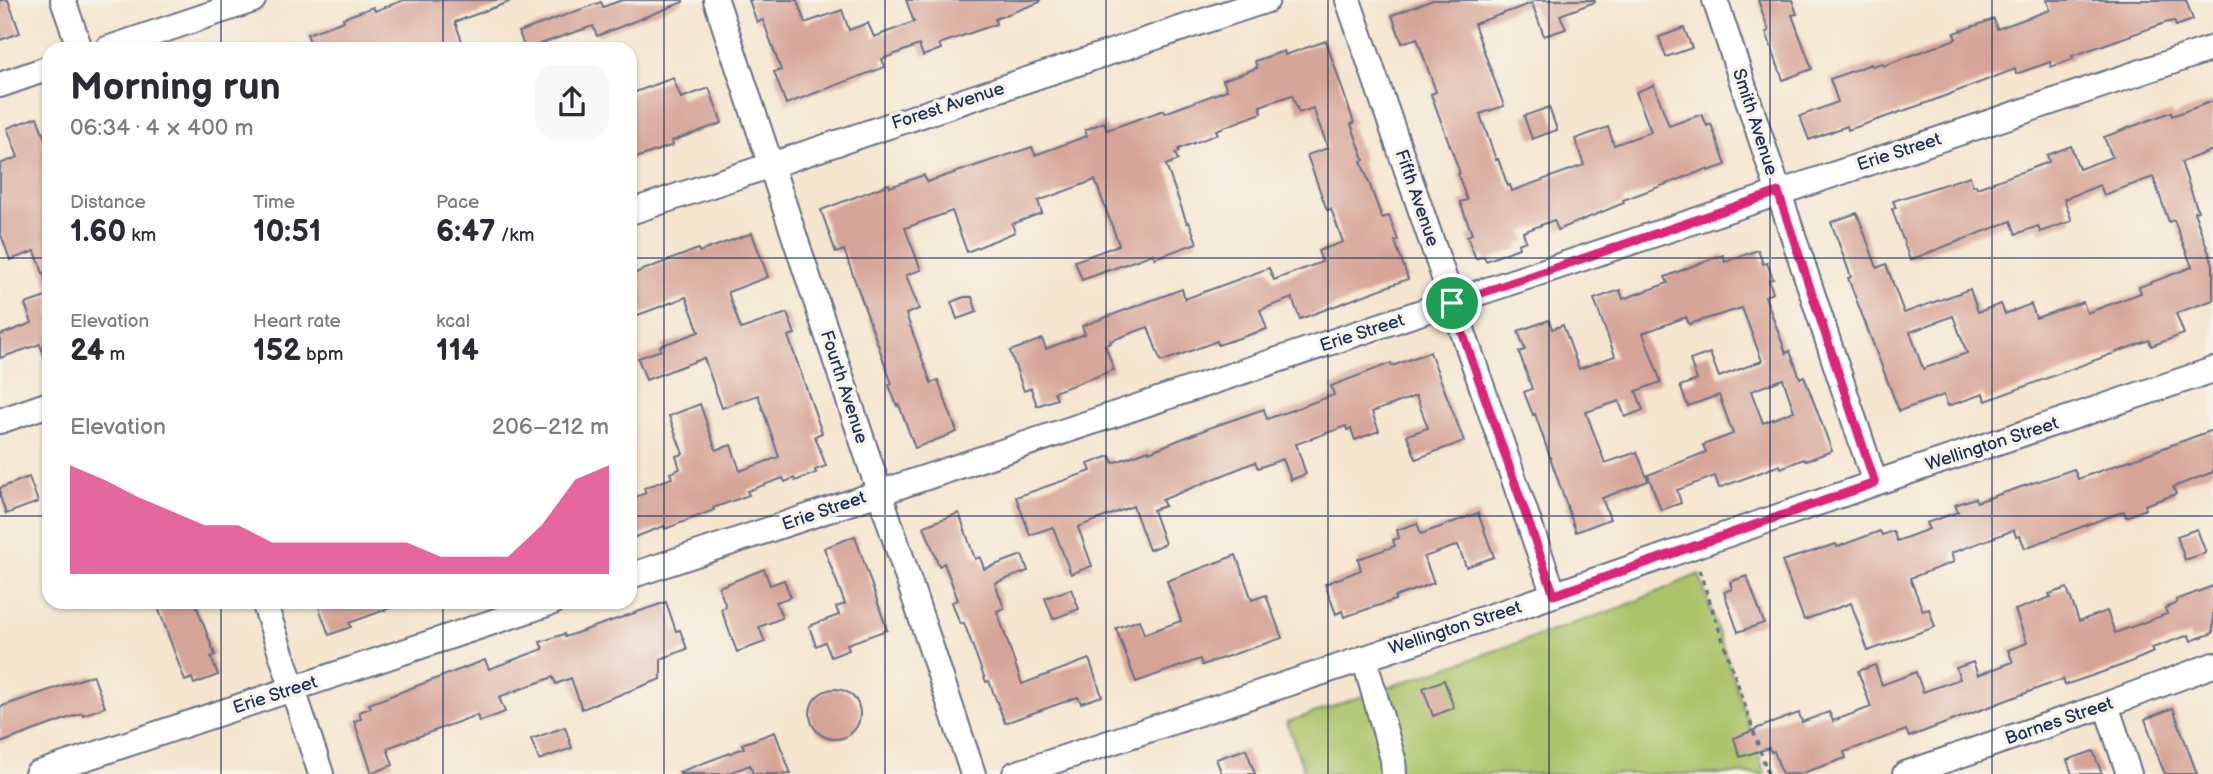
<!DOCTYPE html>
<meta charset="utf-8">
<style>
:root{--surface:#fff;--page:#f7f7f7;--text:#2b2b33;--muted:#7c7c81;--accent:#db2777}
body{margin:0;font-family:"Balsamiq Sans",sans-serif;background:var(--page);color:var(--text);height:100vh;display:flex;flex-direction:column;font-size:26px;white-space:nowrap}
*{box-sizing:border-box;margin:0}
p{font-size:23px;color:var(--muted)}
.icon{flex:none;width:38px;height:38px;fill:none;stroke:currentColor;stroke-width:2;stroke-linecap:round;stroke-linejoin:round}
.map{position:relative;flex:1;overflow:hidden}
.sheet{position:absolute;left:42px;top:42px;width:595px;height:567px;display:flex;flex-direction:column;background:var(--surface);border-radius:21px;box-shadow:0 2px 5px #0004}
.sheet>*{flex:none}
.pin{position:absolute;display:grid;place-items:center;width:60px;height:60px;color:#fff;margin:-30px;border:4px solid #fff;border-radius:50%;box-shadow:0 2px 7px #0007}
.round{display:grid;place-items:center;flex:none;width:74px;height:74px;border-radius:21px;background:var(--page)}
.headline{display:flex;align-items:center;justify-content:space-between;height:119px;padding:0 28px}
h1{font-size:38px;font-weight:800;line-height:52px}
.metrics{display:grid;grid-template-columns:repeat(3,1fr);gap:10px;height:119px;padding:7px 28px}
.metrics div{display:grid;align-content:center}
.metrics b{font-size:30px;font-weight:800}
.metrics small{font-size:19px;font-weight:400}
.metrics p{font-size:19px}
.chart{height:196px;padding:14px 28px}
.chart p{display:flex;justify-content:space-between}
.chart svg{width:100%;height:126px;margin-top:7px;fill:var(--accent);opacity:.7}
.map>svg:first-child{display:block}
.green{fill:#aac368;stroke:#627963;stroke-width:2}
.building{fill:#d6a497;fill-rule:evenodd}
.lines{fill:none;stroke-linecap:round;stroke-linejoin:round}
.minor-casing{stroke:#676f86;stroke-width:28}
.path{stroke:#676f86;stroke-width:3.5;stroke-dasharray:5 5;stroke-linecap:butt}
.minor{stroke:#fff;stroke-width:24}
.route-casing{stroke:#fff;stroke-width:14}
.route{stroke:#db2777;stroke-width:9}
.grid{fill:none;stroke:#1b2f5e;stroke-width:2;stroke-opacity:0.55}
.labels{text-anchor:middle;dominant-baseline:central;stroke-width:7;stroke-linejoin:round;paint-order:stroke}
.street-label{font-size:18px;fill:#1b2f5e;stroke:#f7f3e8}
</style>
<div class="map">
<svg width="2213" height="774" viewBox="0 0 2213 774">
<rect width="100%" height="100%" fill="#f7f3e8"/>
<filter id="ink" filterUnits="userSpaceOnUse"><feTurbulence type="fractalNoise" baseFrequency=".0143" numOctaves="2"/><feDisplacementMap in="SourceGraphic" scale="14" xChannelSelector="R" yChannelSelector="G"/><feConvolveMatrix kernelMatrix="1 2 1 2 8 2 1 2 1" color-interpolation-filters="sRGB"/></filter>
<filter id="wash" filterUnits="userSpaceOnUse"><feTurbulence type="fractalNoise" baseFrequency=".00686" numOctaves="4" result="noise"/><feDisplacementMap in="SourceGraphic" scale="28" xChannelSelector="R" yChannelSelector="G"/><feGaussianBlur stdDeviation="1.57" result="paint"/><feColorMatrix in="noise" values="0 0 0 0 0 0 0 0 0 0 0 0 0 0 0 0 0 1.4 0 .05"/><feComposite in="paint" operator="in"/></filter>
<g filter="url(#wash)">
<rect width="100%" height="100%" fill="#f5e5cf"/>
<path class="green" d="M1699,574l66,200h-460l-18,-52 335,-115z"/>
<g id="blocks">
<path class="building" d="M0,0h8l12,33 -20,7z
M404,0h105v2l-54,20 10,27h-152l-6,-15 37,-13 -1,-3 30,-11 2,4z
M622,0h61v2l-86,34 -4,-10 -68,23 -6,-17 82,-30 2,5z
M749,0h48l8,23 37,-13 7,20 19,-7 6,14 40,-15 -8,-22h134v2l-45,17 1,5 -57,20 2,5 -18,7 -4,-11 -37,14 3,8 -99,37 -12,-32 7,-2 -18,-50 -6,2z
M1433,0h161l1,2 -35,13 6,14 -22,7 -12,-33 -58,21 30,82 -24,8 16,46 2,-1 10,27 2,-1 2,6 72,-26 -9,-26 33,-12 6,18 37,-13 -15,-40 18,-7 15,41 33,-12 5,12 4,-2 15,41 -18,6 -1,-2 -84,31 1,3 -66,27 -4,-10 -31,12 3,9 -8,3 1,4 -33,13 -2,-5 -8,3 -9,-23 5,-2 -12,-32 7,-2 -9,-26 2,-1 -29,-79 5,-2 -19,-54 -15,5 -10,-28z
M1758,0h34l5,14 -5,1 20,54 -29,11 -17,-48 3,-1z
M2047,0h139l7,20 -17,6 -2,-5 -9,2 -93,33 1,3 -22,8 -1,-5 -34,12 -1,-5 -86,33 -81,28 -1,-4 -38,14 -9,-24 38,-14 -8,-23 41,-15 1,2 10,-3 1,3 73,-27 -2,-6 40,-14 3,10 53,-19z
M1684,28l8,20 -26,9 -7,-20z
M1326,41l28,82 -3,1 13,36 -3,1 21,57 7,-2 9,24 -3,1 13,38 -108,40 -8,-21 -32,12 7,19 -49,16 -1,-4 -56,21 -13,-35 -38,14 1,2 -6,2 9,25 -60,22 3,7 -20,7 -6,-18 -7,3 -14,-40 32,-12 4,10 39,-15 -3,-8 100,-37 3,10 84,-31 5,12 48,-18 -4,-11 25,-9 -12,-33 -4,1 -20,-55 21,-7 -15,-40 -14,5 -7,-18 -32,11 2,7 -46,17 2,4 -40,15 1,3 -4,1 3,7 -12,5 21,58 2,-1 8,21 -42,15 -2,-4 -71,26 -7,-19 44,-16 -24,-65 -57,21 4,12 -30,11 3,8 -48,20 -15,-41 -47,17 16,42 -15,5 13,34 -13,5 25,69 7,-3 19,52 -42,16 -16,-43 -2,1 -8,-21 3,-1 -48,-134 -8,3 -15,-43 68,-26 1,3 34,-12 3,7 105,-35 3,8 52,-19 -2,-6 19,-8 3,8 57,-20 1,3 62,-23 -4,-10 34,-12 -2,-7 29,-10 1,4z
M673,78l8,20 28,-10 13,35 -50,18 1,4 -43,15v-66z
M2213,101v49l-32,12 17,49 -4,1 19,52v36l-37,13 8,21 -33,12 -2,-6 -163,61 -3,-7 -35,12 -4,-11 -45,16 -51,-133 3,-1 -20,-55 26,-9 20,55 9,-4 18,49 66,-24 8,23 23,-8 4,10 26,-10 5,14 47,-16 4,11 54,-20 -2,-6 53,-20 -18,-47 -5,2 -16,-45 -49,18 -4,-10 -36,14 8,22 -32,11 -2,-6 -22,8 -5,-13 -101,39 -18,-51 4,-1 -3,-7 77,-25 3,10 3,-1 1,3 72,-26 -2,-7 24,-9 8,23 33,-12 -8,-20 67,-25 1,4zM1953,316l14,37 -44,16 -13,-37z
M1549,107l8,23 -25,9 -8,-23z
M37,117l12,33v133l-2,1 -12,-33 -25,9 -10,-28v-68l18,-7 -11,-29z
M752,233l16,44 -40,15 13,37 46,-16 8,21 -7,2 34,97 -7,3 11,30 -11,4 1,3 -21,8 -1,-3 -9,4 -2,-4 -36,13 2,4 -36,13 1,2 -49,19 -1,-3 -34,13v-40l16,-6 -2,-5 28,-10 -2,-5 10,-4 -4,-13 7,-2 -14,-38 31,-12 16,46 15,-5 9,26 39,-14 -21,-62 -36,13 -18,-50 -58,22 -8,-22 23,-8 -1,-4 39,-14 -13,-35 -56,21v-43l68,-26 1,3z
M1758,250l5,14 4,-1 6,16 -4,1 4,13 -8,3 21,57 4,-2 10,27 4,-2 28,75 -27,10 -1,-2 -23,9 -1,-3 -61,23 -4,-12 -38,14 4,13 -20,7 -13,-35 58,-23 -3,-7 30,-11 -14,-39 -31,11 -8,-20 17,-6 -7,-20 20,-7 9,24 43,-16 -20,-53 -53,16 -3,-7 -43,16 18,49 -25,9 7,19 -18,7 -6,-16 -33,11 19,51 32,-11 11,29 -46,17 8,21 -34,13 -41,-118 -2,1 -9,-23 8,-3 -13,-37 6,-2 -7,-19 31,-11 3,9 11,-4 16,44 36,-13 -21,-57 26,-9 3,9 45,-16 -3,-6 30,-12 28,-10 2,7zM1783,379l11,32 -31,12 -12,-32z
M49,296v68h-2l-7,-20 -40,14v-23l32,-12 -7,-19z
M964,297h8l5,15 -20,7 -6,-17z
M1430,352l34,89 -48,18 -9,-24 21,-7 -12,-32 -44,16 7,19 -24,9 -4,-11 -4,1 -1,-4 -50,18 10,30 -15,6 -8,-21 -25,9 -3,-6 -93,38 3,6 -12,4 12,34 -16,6 -16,-44 -55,21 14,39 -21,8 -18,-47 -23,8 -14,-38 75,-26 -3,-7 22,-8 3,7 36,-13v2l60,-24 55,-19 3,10 67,-24 -3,-9 60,-23 1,3z
M2213,430v42l-40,15 3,7 -31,11 1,4 -20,8 -2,-6 -99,37 -5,-12 -4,1 -2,-7 -63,23 3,9 -44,16 13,33 6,-2 6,18 -67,24 -17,-48 -47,17 -22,-59 54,-17 1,3 43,-16 2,4 11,-4 4,10 32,-12 -3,-6 32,-11 -3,-7 20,-7 2,4 97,-33 4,10z
M29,477l9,25 -32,12 -6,-18v-8z
M959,513l16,46 5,-2 4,12 38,-14 6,16 -33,12 9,25 -7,3 25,73 67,-25 13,37 -21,7 -3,-6 -73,26 -16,-42 -3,1 -22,-59 -4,1 -8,-22 6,-2 -14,-37 -5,3 -15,-40z
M1478,513l16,44 -28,10 -8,-22 -34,12 10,26 -39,14v3l-51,17 -2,-6 -6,3 -11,-30 36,-14 -3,-11 37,-13 -2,-6 6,-2 -2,-8 20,-7 4,11z
M2197,529l9,24 -21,7 -8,-24z
M855,536l32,94 -40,14 2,6 -18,7 -6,-15 -9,4 -7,-20 30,-11 -3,-8 9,-3 -21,-56z
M1236,555l16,45 14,-5 16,43 -80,27 -2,-6 -64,23 -20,-54 23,-8 5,14 37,-13 -14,-40z
M764,569l6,16 14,-5 7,17 -15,5 6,16 -23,9 6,15 -28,10 -16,-43 5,-2 -7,-20z
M1747,576l17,47 -26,9 -14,-40 8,-3 -2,-7z
M2213,586v47l-22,8 -2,-6 -37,13 2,4 -31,13 -58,20 -2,-6 -154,58 -3,-7 -62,22 2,6 -46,16h-18l-8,-23 -3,1 -2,-4 -29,9 -6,-19 27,-11 38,-14 3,9 27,-10 4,9 38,-14 -13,-36 17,-6 7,20 34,-13 7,20 37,-13 -4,-11 17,-6 5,13 35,-13 -5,-12 19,-7 -12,-33 36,-13 -2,-3 18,-6 12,33 28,-10 8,22 52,-19 -2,-6 12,-5 -1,-3z
M1071,589l8,20 -26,10 -8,-21z
M156,602h39l20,53 -4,2 7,18 -24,9 -2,-6 -7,3z
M317,602h84v2l-52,19 2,4 -22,8z
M666,602l10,29 4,-1 7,19 -26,10v20l-79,30 -11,-31 -15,6 -3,-7 -54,20 6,15 -26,10 -2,-7 -90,33 6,17 -21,8 -18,-52 7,-2 -2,-7 12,-4 -2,-4 116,-44 4,9 54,-20 -3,-7 24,-8 1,3z
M93,675l12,32 -22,8 -1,-2 -82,30v-36z
M1444,680l10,28 -21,8 -10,-28z
M810 714a25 25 0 1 1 50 0a25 25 0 1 1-50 0Z
M2173,708l24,66h-32l-6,-14 -14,-41z
M565,727l7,21 -33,12 -8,-21z
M775,732l16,42h-38l-3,-9 -24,9h-46l-1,-2 65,-24 -2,-4z
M1246,749l9,25h-33l-6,-15z
M2093,751l9,23h-30l-5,-14z"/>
</g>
</g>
<g filter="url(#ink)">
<use href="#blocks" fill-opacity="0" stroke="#676f86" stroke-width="2"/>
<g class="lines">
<defs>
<path id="minor" d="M63,0l17,49
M716,0l257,774
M1348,0l206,595
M1715,0l160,483
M107,49l146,-49
M0,85l49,-17
M630,212l637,-212
M0,421l49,-17
M630,576l1583,-528
M264,602l57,172
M1364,658l29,101 1,15
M2106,705l23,69
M37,774l516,-172
M1015,774l495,-164 365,-127 338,-113
M1905,774l195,-67 113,-42"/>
</defs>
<use href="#minor" class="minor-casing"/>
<path class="path" d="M1699,570l69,204"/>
<use href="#minor" class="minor"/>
</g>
</g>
<g class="lines" filter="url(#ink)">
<defs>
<path id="route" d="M1778,192l97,291 -321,112 -102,-292z"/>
</defs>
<use href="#route" class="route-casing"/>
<use href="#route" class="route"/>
</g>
<path class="grid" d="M221,0v49M443,0v49M664,0v774M885,0v774M1106,0v774M1328,0v774M1549,0v774M1770,0v774M1992,0v774M0,258h49M630,258h1583M0,516h49M630,516h1583M221,602v172M443,602v172"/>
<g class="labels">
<g class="street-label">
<text transform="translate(948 106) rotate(-18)">Forest Avenue</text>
<text transform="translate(1755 122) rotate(72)">Smith Avenue</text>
<text transform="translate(1899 152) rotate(-18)">Erie Street</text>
<text transform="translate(1417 198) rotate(71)">Fifth Avenue</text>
<text transform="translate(1362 333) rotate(-18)">Erie Street</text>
<text transform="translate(844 387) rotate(72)">Fourth Avenue</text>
<text transform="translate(1992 444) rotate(-18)">Wellington Street</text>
<text transform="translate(824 511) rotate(-19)">Erie Street</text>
<text transform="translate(1455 628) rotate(-18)">Wellington Street</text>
<text transform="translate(275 695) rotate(-18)">Erie Street</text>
<text transform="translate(2059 721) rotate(-19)">Barnes Street</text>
</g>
</g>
</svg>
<div class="pin" style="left:1452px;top:303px;background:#1e9e55"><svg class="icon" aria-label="arrive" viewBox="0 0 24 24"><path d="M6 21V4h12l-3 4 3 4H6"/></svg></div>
<section class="sheet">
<div class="headline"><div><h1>Morning run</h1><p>06:34 · 4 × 400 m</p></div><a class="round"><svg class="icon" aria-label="share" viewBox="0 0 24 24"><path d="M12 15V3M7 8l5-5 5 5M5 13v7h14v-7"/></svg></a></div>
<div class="metrics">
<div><p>Distance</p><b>1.60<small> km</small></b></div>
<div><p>Time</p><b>10:51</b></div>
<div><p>Pace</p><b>6:47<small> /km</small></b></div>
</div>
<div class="metrics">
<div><p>Elevation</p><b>24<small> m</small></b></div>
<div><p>Heart rate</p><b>152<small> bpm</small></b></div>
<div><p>kcal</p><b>114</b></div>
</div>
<div class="chart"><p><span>Elevation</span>206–212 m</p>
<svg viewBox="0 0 160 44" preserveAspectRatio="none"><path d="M0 44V6L10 11L20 17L30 22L40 27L50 27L60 33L70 33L80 33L90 33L100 33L110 38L120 38L130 38L140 27L150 11L160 6V44z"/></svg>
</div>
</section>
</div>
